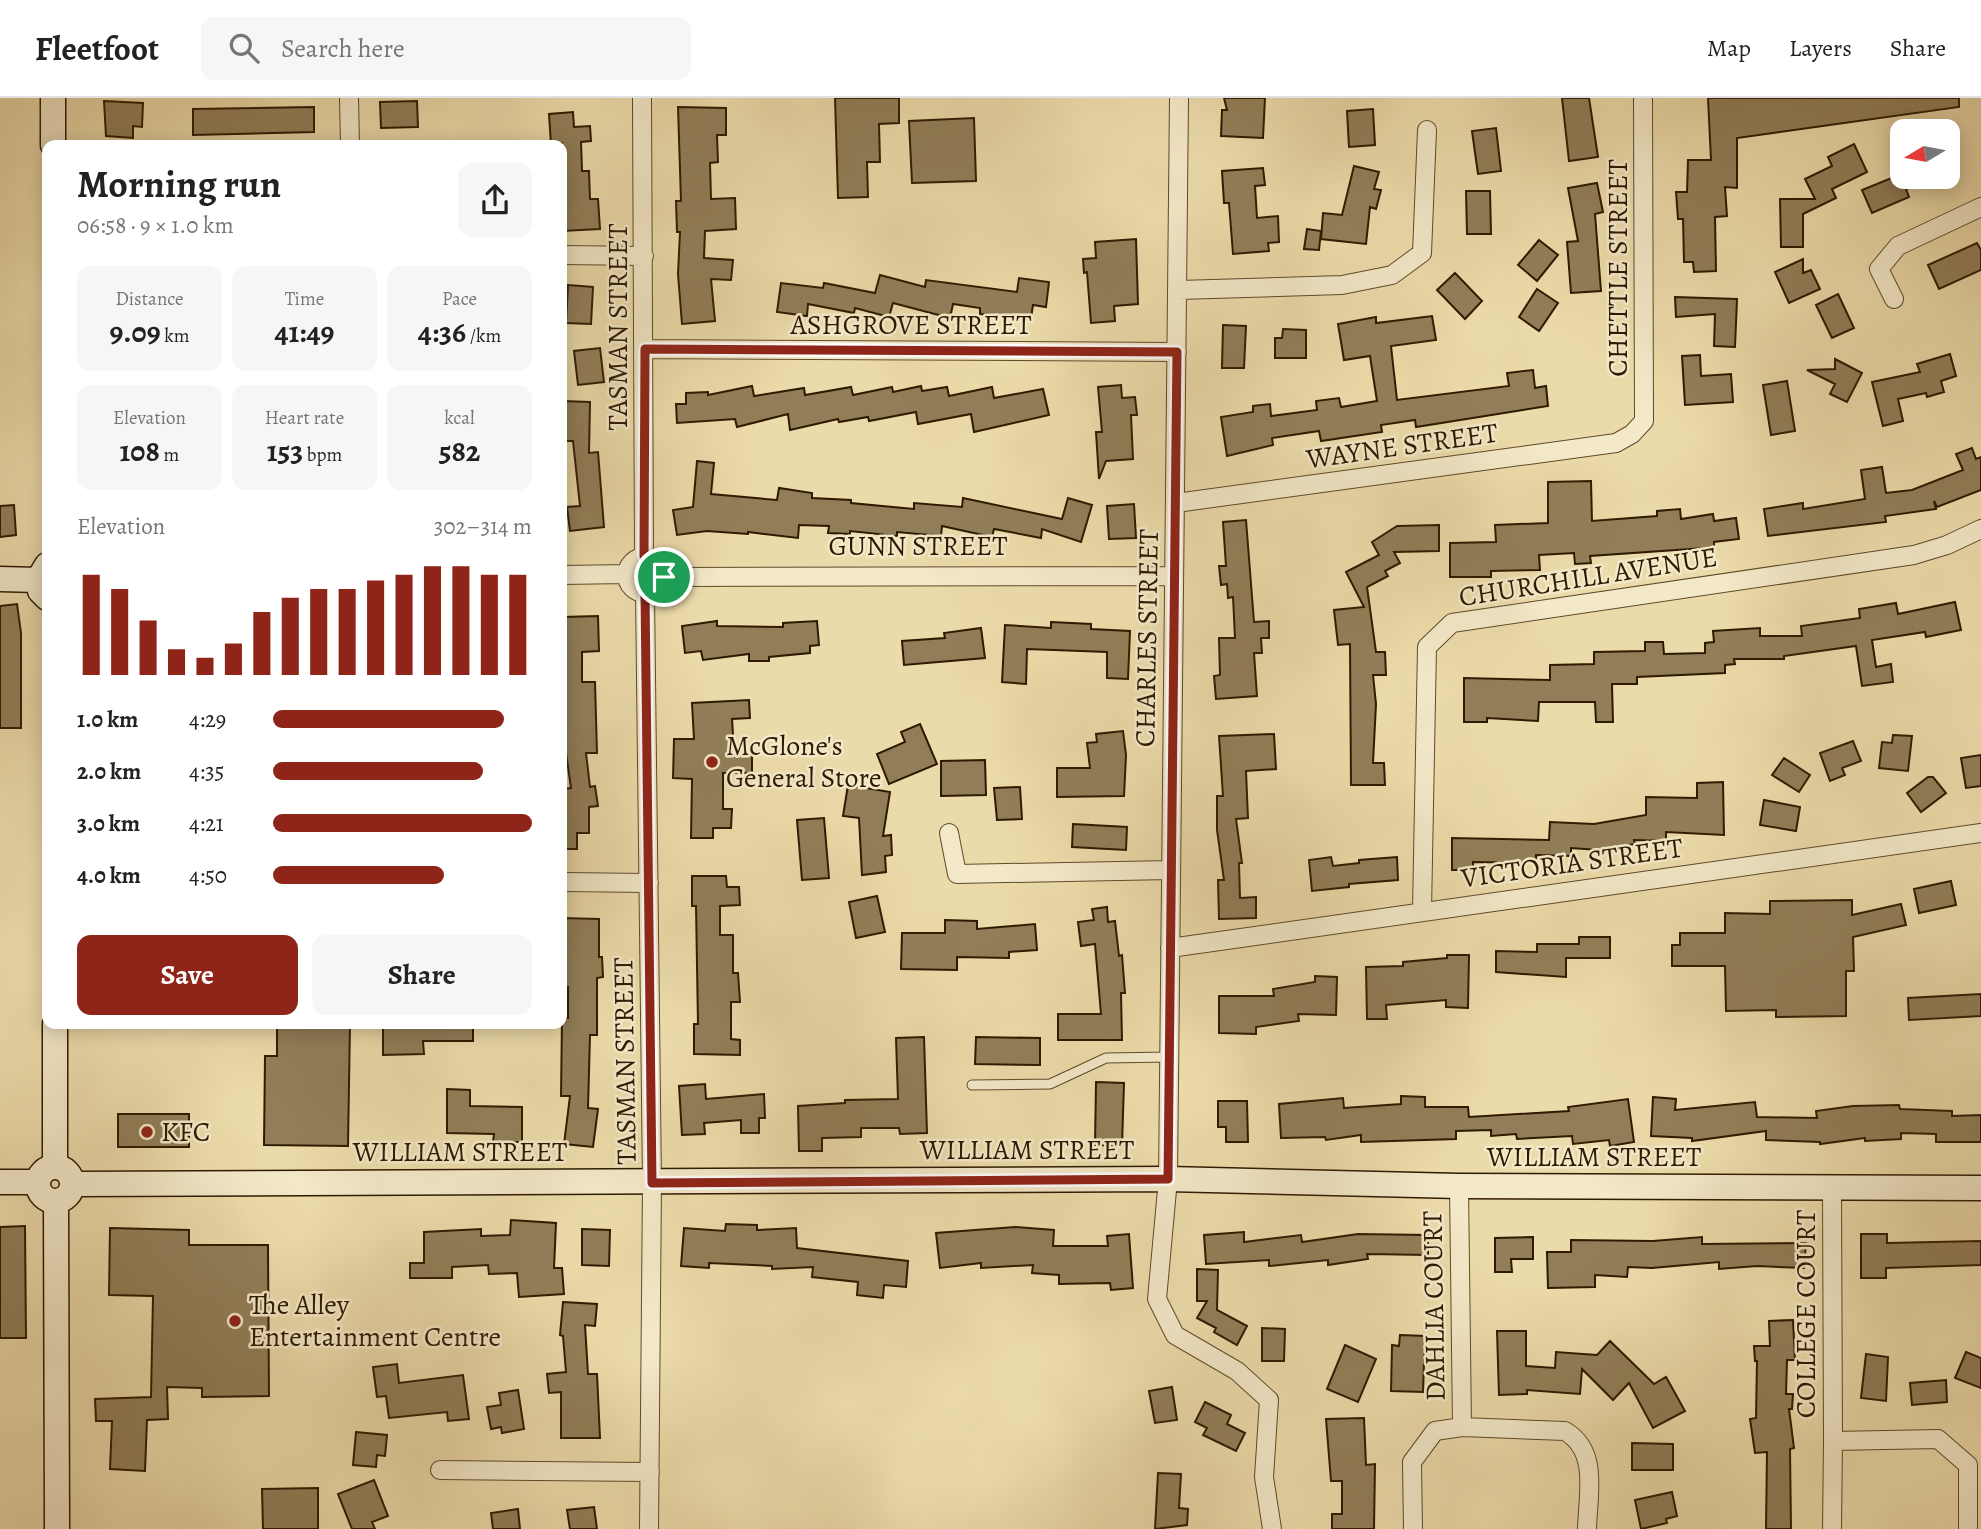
<!DOCTYPE html>
<meta charset="utf-8">
<style>
:root{--surface:#fff;--page:#f6f6f6;--text:#222;--muted:#767676;--line:#e0e0e0;--accent:#8f2418}
body{margin:0;font-family:Alegreya,serif;background:var(--page);color:var(--text);height:100vh;display:flex;flex-direction:column;font-size:26px;white-space:nowrap}
*{box-sizing:border-box;margin:0}
p{font-size:23px;color:var(--muted)}
.icon{flex:none;width:38px;height:38px;fill:none;stroke:currentColor;stroke-width:2;stroke-linecap:round;stroke-linejoin:round}
.map{position:relative;flex:1;overflow:hidden}
.drawer{position:absolute;left:42px;top:42px;width:525px;height:889px;display:flex;flex-direction:column;background:var(--surface);border-radius:14px;box-shadow:0 4px 18px #0003}
.drawer>*{flex:none}
.needle{width:46px;rotate:260deg}
.tools{position:absolute;left:1890px;top:21px;display:grid;gap:14px}
.tools a{display:grid;place-items:center;width:70px;height:70px;border-radius:14px;background:var(--surface);box-shadow:0 4px 18px #0003;font-size:35px}
.pin{position:absolute;display:grid;place-items:center;width:60px;height:60px;color:#fff;margin:-30px;border:4px solid #fff;border-radius:50%;box-shadow:0 2px 7px #0007}
.round{display:grid;place-items:center;flex:none;width:74px;height:74px;border-radius:14px;background:var(--page)}
.headline{display:flex;align-items:center;justify-content:space-between;height:119px;padding:0 35px}
h1{font-size:38px;font-weight:600;line-height:52px}
.stats{display:grid;grid-template-columns:repeat(3,1fr);gap:10px;height:119px;padding:7px 35px}
.stats div{display:grid;align-content:center;border-radius:14px;background:var(--page);text-align:center}
.stats b{font-size:30px;font-weight:600}
.stats small{font-size:19px;font-weight:400}
.stats p{font-size:19px}
.chart{height:196px;padding:14px 35px}
.chart p{display:flex;justify-content:space-between}
.chart svg{width:100%;height:126px;margin-top:7px;stroke:var(--accent);stroke-width:6}
.action{display:flex;gap:14px;margin-top:auto;padding:14px 35px}
.action a{flex:1;height:80px;border-radius:14px;background:var(--accent);color:#fff;font-size:28px;font-weight:600;line-height:80px;text-align:center}
.action a+a{background:var(--page);color:var(--text)}
ul{padding:0 35px;list-style:none;font-size:23px}
li{display:grid;grid-template-columns:112px 84px 1fr;align-items:center;height:52px}
li i{height:18px;border-radius:9px;background:var(--accent)}
header{display:flex;align-items:center;gap:42px;box-sizing:border-box;height:98px;padding:0 35px;background:var(--surface);border-bottom:2px solid var(--line)}
header strong{font-size:33px}
nav{display:flex;gap:38px;margin-inline-start:auto;font-size:24px}
.search{width:490px;height:63px;background:var(--page);display:flex;align-items:center;gap:18px;box-sizing:border-box;padding:0 24px;border-radius:14px;color:var(--muted);font-size:26px}
.map>svg:first-child{display:block}
.building{fill:#917e58;stroke:#2e1a00;stroke-width:2}
.lines{fill:none;stroke-linecap:round;stroke-linejoin:round}
.lane-casing{stroke:#5e4a2a;stroke-width:11}
.street-casing{stroke:#5e4a2a;stroke-width:20}
.secondary-casing{stroke:#2e1a00;stroke-width:27}
.lane{stroke:#f3e8c8;stroke-width:9}
.street{stroke:#f3e8c8;stroke-width:18}
.secondary{stroke:#f3e8c8;stroke-width:24}
.route-casing{stroke:#fff;stroke-width:14}
.route{stroke:#8f2418;stroke-width:9}
.poi-dot{fill:#8f2418;stroke:#f3e8c8;stroke-width:2.5}
.labels{text-anchor:middle;dominant-baseline:central;stroke-width:5;stroke-linejoin:round;paint-order:stroke}
.street-label{font-size:28px;fill:#2e1a00;stroke:#f3e8c8}
.poi-label{font-size:28px;fill:#2e1a00;stroke:#f3e8c8;text-anchor:start}
</style>
<header>
<strong>Fleetfoot</strong>
<div class="search"><svg class="icon" aria-label="search" viewBox="0 0 24 24"><circle cx="10" cy="10" r="6"/><path d="M15 15l6 6"/></svg>Search here</div>
<nav><a>Map</a><a>Layers</a><a>Share</a></nav>
</header>
<div class="map">
<svg width="1981" height="1431" viewBox="0 0 1981 1431">
<rect width="100%" height="100%" fill="#ecdbaa"/>
<filter id="stains"><feTurbulence type="fractalNoise" baseFrequency=".00286" numOctaves="4"/><feColorMatrix values="0 0 0 0 .2 0 0 0 0 .09 0 0 0 0 .02 0 0 0 .5 -.17"/></filter>
<radialGradient id="worn" r=".72"><stop offset=".6" stop-color="#630" stop-opacity="0"/><stop offset="1" stop-color="#630" stop-opacity=".3"/></radialGradient>
<path class="building" d="M835,0h64v25l-20,1 1,38h-13l1,35 -30,1z
M1224,0h41l-2,40 -42,-2 1,-26h5z
M1562,0h27l9,59 -29,4z
M1708,0h251v9l-222,31v50l-12,-1 2,29 -12,1 1,54 -22,1 -1,-10h-9l-1,-43h-5l-2,-27h11l1,-32h23z
M104,3l39,2 -1,24 -9,-1v12l-27,-2z
M417,3l1,26 -37,1 -1,-26z
M314,9v25l-121,3v-26z
M678,9l48,1v27h-9l1,27 -8,1 1,36 24,-1 1,31 -31,2 -1,27 29,2 -2,20 -20,-1 4,42 -33,3 -4,-50 2,-42h-3l-1,-31h5z
M1373,11l2,36 -26,2 -2,-36z
M573,14l1,15 16,-1 1,15 -10,1 1,29h7l1,28h8l2,30 -38,2v-88l-11,1 -2,-30z
M974,20l2,63 -64,2 -3,-62z
M1496,30l5,43 -23,3 -6,-43z
M1854,46l13,28 -35,17 4,9 -33,16v33h-22l-1,-48h35l-10,-20 27,-13 -4,-9z
M1354,68l25,6 -5,17 7,1 -5,19 -6,-2 -4,37 -45,-5 2,-26 19,2z
M1263,70l2,17 -10,1 2,32 21,-2 1,26 -11,1 1,8 -36,3 -4,-51h-5l-2,-32z
M1894,79h40l-28,12 3,8 -37,16 -10,-23z
M1597,85l6,29 -8,2 6,77 -30,2 -4,-51 11,-1 -10,-53z
M1466,93h24l1,43h-24z
M1307,131l14,2 -2,19 -15,-1z
M1136,141l2,65 -24,2 1,15 -24,2 -4,-51 -3,1 -1,-14 13,-1 -1,-16z
M1539,142l19,15 -21,26 -19,-16z
M1977,145l4,7v20l-42,19 -11,-24z
M1803,161v14l8,-3 9,19 -31,14 -14,-31z
M1455,175l27,28 -17,18 -28,-29z
M880,177l45,12 1,-7 91,12 2,-14 30,4 -3,25 -13,-2 -2,13 -51,-4v-6l-27,-4 -3,14 -57,-15 -4,14 -34,-9 -1,5 -46,-9 -1,12 -30,-4 4,-29 42,5 1,-5 51,10z
M568,187l25,2 -2,37 -25,-1z
M1537,191l21,14 -19,28 -20,-14z
M1838,196l16,34 -22,10 -16,-33z
M1675,199l62,2 -2,48 -21,-1 1,-32 -39,3z
M1432,218l4,24 -45,6 6,54 112,-14 -2,-13 26,-3 2,18 11,-2 2,20 -132,21 -1,-7 -34,5 1,7 -61,9 -2,-10 -47,7 1,7 -46,11 -6,-39 32,-5v-6l17,-2 1,12 46,-6 -1,-9 23,-3 2,9 36,-6 -7,-45 -26,4 -6,-36 38,-7v6z
M1223,227l23,1 -2,42h-22z
M1283,231l23,1v28h-31v-20h7z
M600,250l4,34 -26,3 -4,-34z
M1950,256l6,22 -15,5 3,11 -17,5 -1,-4 -28,6 5,22 -20,5 -11,-44 48,-10 -3,-8z
M1700,257l1,21 30,-2 2,28 -48,3 -3,-49z
M1835,261l27,14 -15,29 -17,-8 5,-10 -28,-14 28,-1z
M1787,283l8,50 -24,4 -8,-50z
M1121,287l1,13 13,-1 2,18h-6l2,44 -27,2 -7,18 -3,-47h6l-4,-45z
M752,288l2,10 50,-8 1,7 46,-8 2,8 39,-8 1,5 28,-6 1,5 25,-4 2,9 43,-9 2,11 49,-9 6,26 -75,17 -3,-18 -53,10 -2,-12 -47,9 -1,-4 -29,5 -1,-3 -48,11 -2,-16 -51,13 -2,-8 -58,4 -1,-19h10v-11l22,-1v3z
M562,303l28,1 -1,51 9,-1 6,75 -34,4 -3,-24 13,-1 -7,-65h-11z
M1972,350l4,11 5,-2v33l-44,17 -3,-6 2,8 -51,7 1,6 -118,14 -4,-27 39,-6v6l62,-10 -4,-29 21,-3 4,26 26,-3 51,-20 -7,-16z
M697,363l17,2 -3,31 66,6 2,-12 33,5v5l39,2v3l63,6v-6l48,4 1,-9 99,21 6,-21 24,7 -11,37 -39,-13 -1,9 -47,-9 -2,8 -50,-11 -1,10 -44,-4v4l-47,-5v3l-22,-1 1,-7 -30,-1 -1,13 -50,-6v2l-41,-3 -30,4 -4,-25 20,-3z
M1591,383l1,40 65,-5v-5l23,-2 1,10 32,-5 1,7 22,-3 3,21 -25,3v5l-9,1 -115,8 1,7 -16,1 -1,-11 -35,2 1,15 -49,1v6h-41v-34l46,-1 -1,-17 53,-2v-41z
M1134,406l2,34 -27,1 -2,-33z
M14,407l2,30 -16,2v-31z
M1246,422l8,102 15,-1v17h-8l1,15h-8l3,43 -41,3 -2,-23 6,-1 -1,-37h16l-2,-41 -5,1 -1,-14 -6,1 -2,-19h7l-3,-44z
M1439,427v26l-45,1 6,11 -15,8 3,5 -21,11 9,65h9l1,23h-13l3,29 -3,59h11l1,22h-34l-1,-141 -12,1 -4,-35 30,-3 -18,-35 33,-17 -7,-13 25,-16z
M1955,504l6,28 -35,7 -1,-5 -53,8 4,27 15,-3 2,18 -31,4 -6,-40 -72,10v3h-50l1,5 -10,1v8l-88,4v7h-25l1,38h-17l-1,-20h-56l-1,19 -51,-3v4h-23v-44l86,2v-15l44,-1v-12l51,-1v-9h18l1,12 41,-1v-10l9,-1 -1,-11 47,-3v8h42l-1,-10 59,-8 -1,-9 37,-6 2,11z
M17,506l4,29v95h-21v-122z
M598,518l1,35 -17,1v30h13l2,71h-11l4,34 5,-1 3,20 -9,1v26h-12v16h-15v-60l9,-1 -5,-35h-4v-136z
M717,523v5l66,1v-4l34,-2 2,24 -9,1v7l-41,4v4h-20v-7l-46,6 -2,-9 -16,2 -3,-27z
M1051,524l40,2v5l39,2 -2,48 -21,-1v-26l-80,-3 -1,35 -24,-2 3,-57 46,3z
M981,530l4,30 -81,7 -2,-24 43,-3 -1,-5z
M749,602l1,18 -18,1 2,31h18v23h-29v36h9l-1,19h-18v10h-22l1,-59 -19,-1 1,-39h20l-2,-36z
M920,626l17,40 -48,20 -12,-30 28,-12 -4,-10z
M1123,633l3,24 -2,41 -67,1v-29h33l-3,-25 10,-1 -1,-8z
M1274,636l2,35 -30,2 2,47 -12,1 6,44h-3l1,35 16,-1v21l-37,1 -1,-39h6l-7,-50v-34h6l-4,-60z
M1893,637l19,1 -4,35 -29,-3 3,-26 10,1z
M1853,643l8,20 -19,7 3,7 -15,6 -10,-28z
M1981,657v31l-15,2 -5,-30z
M1784,660l26,17 -11,17 -27,-17z
M985,662l1,35 -45,1v-35z
M1928,679h5l13,16 -25,19 -14,-19z
M1723,684l1,53 -58,-3v9l-32,-1 1,4 -36,6 -28,-2v8l-35,-1v8l-63,-1v8h-21v-32l97,2 1,-18 44,2 52,-9v-18l51,1v-15z
M848,687l42,7 -7,44 8,-1 1,20 -7,1 1,16 -24,3 -3,-57 -16,-2z
M1020,689l2,32 -25,1 -3,-32z
M1764,702l36,7 -4,24 -36,-6z
M824,720l5,60 -27,2 -5,-60z
M1073,726l54,3 -1,23 -54,-3z
M1331,759l2,9 26,-3v-3l38,-3 1,23 -49,4v3l-37,4 -3,-31z
M692,778h34l1,11h12l1,18 -20,1v29h13v38h5l2,29h-9v37l9,1v15l-46,-1v-30h4l-2,-118h-4z
M1951,783l5,24 -37,8 -5,-24z
M877,798l8,36 -29,6 -7,-36z
M1852,802v15l49,-11 5,21 -53,12 1,34h-8v45l-70,1v-7l-50,1 -1,-45h-53v-21h8v-12h45v-20l45,1v-13z
M1107,809l1,15 7,-1 4,35 3,-1 3,38h-4l1,47h-64v-26h43l-6,-70 -14,2 -3,-24 16,-2 -2,-11z
M562,820l37,1v38h3l1,20 -6,1v57h-7l-2,73 10,1 -5,38 -29,-3 6,-48h-9l1,-78h6v-31h-6z
M945,822l32,1v8l58,-5 2,26 -28,2v6l-52,-1v13l-56,-1 1,-36h43z
M1579,839h31v21h-44v19l-70,-5v-21l41,1v-8h42z
M1447,857h22l-1,53 -22,-1v-7l-60,5 1,14h-20l-1,-52 37,-1v-4l44,-4z
M1315,878l22,1 -1,38 -38,-1 1,7 -43,6v7l-37,-1v-37h55l-1,-7 42,-7z
M1981,896v22l-72,4 -1,-22z
M277,926h73l-2,122 -84,-1 1,-89h12z
M383,926h90v17h-50l1,13 -41,1z
M924,939l3,96 -27,1 -1,-6h-38v9l-39,1v13h-23l-1,-45 47,-3v-3l53,-1 -2,-61z
M976,939l64,1v27l-65,-1z
M1096,984l28,1 -2,63 -27,-1z
M705,986l1,15 58,-5 1,24h-6v15h-18v-13l-37,3 1,11 -23,1 -3,-49z
M447,991l23,1v16l52,1v35h-29l1,-8 -47,-1z
M1401,998l24,1v10h43l1,10 100,-6 -1,-4 60,-8 6,43 -24,4 -1,-6 -36,4 -1,-8 -55,3 -1,-5 -25,2v-6l-35,1v8l-95,3v-7l-35,5 -1,-3 -44,1 -2,-34 64,-6 1,10 57,-4z
M1653,999l23,2 -1,11 80,-8 2,15 60,1 -1,-7 37,-5 46,-1 1,4 52,2v5l29,-1v27h-45v-8l-35,-1v6l-36,2v-3l-45,6v-2l-54,-2v-9l-74,10v-3l-41,-2z
M1218,1003h29l1,41h-22v-15h-8z
M118,1016h71v33h-71z
M511,1122l45,3 -2,45h8l2,26 -45,3 -2,-24 -28,1 -1,-9 -36,2v11h-42v-15h14v-31l57,-3v7l29,-1z
M726,1126l31,1v5l39,-2 1,20 111,13 -2,26 -22,-2 -1,13 -26,-3 1,-13 -46,-5 1,-10 -41,2v-3l-63,-3v5l-28,-2 3,-38 41,3z
M25,1128l1,112h-26v-111z
M1015,1129l39,3 -1,16h55l-1,-10 22,-2 4,54 -22,2 -1,-7 -51,1v-9l-27,-2 1,-8 -52,3v-5l-41,5 -4,-35z
M110,1130l79,2v15h79l1,151 -67,1v-9l-35,-1 1,32 -21,1 -2,51 -35,-2 2,-48h-16l-1,-22 56,-2 2,-101 -44,-1z
M582,1131l28,1 -1,36 -27,-1z
M1244,1134v10l57,-7 1,7 56,-8 70,1v20l-61,-1 1,5 -40,6v-5l-59,6v-6l-63,4 -2,-29z
M1861,1136h26v9l94,-2v24l-95,3v10h-25z
M1533,1139v22h-22l1,13h-17v-34z
M1702,1139v7l104,-1 -2,25 -47,-2 -38,3v-7l-67,6 -24,-1 -1,10 -32,-2v12l-47,1 -1,-36h24v-12l82,1z
M1197,1171l21,1 -1,40 30,16 -10,19 -23,-13 2,-4 -19,-10 10,-17h-10z
M563,1204l34,2 -2,22 -10,-1 3,49h9l3,64h-39v-46l-12,1 -2,-19 19,-2 -3,-36 -3,-1z
M1793,1222l2,40h-8l-1,34h7l-1,15h-3l5,39 -4,1 1,80h-25l1,-77 -12,1 -5,-34 6,-1 1,-57h-2l-1,-15h16l-1,-25z
M1262,1230l23,1 -1,32h-22z
M1497,1233h29v35l29,2 1,-16 41,3 13,-14 44,43 12,-7 19,34 -32,17 -24,-45 -16,17 -31,-31 -2,25 -53,-4v4l-28,1z
M1400,1237l25,1 -2,56 -32,-1 1,-46 7,1z
M1345,1247l31,14 -18,43 -31,-13z
M1966,1254l15,6v30l-26,-10z
M1866,1256l22,3 -2,44 -25,-3z
M397,1266l2,19 64,-8 6,44 -21,2 -1,-9 -58,6 -3,-22 -9,1 -4,-30z
M1946,1282l1,22 -35,3 -2,-22z
M1172,1289l5,33 -22,3 -6,-32z
M518,1292l6,39 -22,4 -1,-6 -10,2 -4,-22 14,-2 -2,-12z
M1205,1304l26,13 -4,9 18,9 -9,18 -33,-16 4,-7 -12,-6z
M1364,1320l2,47 9,-1 -1,65h-42v-15h10v-33h-11l-5,-62z
M356,1334l31,3 -2,21 -8,-1 -1,12 -23,-2z
M1632,1345l41,1v26h-41z
M1158,1375l23,1 -2,34 9,1 -1,16 -32,4z
M374,1382l14,36 -16,6 3,7h-23l-14,-35z
M318,1390v41h-55l-1,-40z
M1672,1394l5,24 -11,3 1,4 -26,6 -6,-29z
M594,1409l3,22h-27l-3,-19z
M518,1411l2,20h-27l-2,-16z"/>
<g class="lines">
<defs>
<path id="lane" d="M972,987l78,-1 56,-26 64,-1"/>
<path id="street" d="M349,0l1,47
M642,0l2,458
M1179,0l-11,1081 -11,120 18,36 62,36 32,29 -5,77 8,52
M562,157l82,1
M1179,192l163,-5 50,-10 30,-22 5,-123
M1894,201l-15,-30 19,-23 83,-39
M645,251l532,3
M1176,405l440,-60 16,-9 12,-13 -1,-323
M627 477a18 18 0 1 1 36 0a18 18 0 1 1-36 0Z
M562,477l65,-1
M664,479l509,-1
M645,495l7,590 -3,346
M949,735l8,41 213,-4
M562,784l87,1
M1422,813l5,-264 25,-24 462,-68 33,-10 34,-16
M1170,850l811,-115
M1459,1088l3,241
M1832,1090l1,253
M440,1372l210,2
M1413,1431l-1,-67 23,-31 27,-4 103,4c34,20 23,62 22,98
M1832,1431l1,-88 105,-2 30,26v64"/>
<path id="secondary" d="M53,0v47
M47,467l-9,15 2,11 7,7
M0,481l38,1
M55,926v142
M38 1086a17 17 0 1 1 34 0a17 17 0 1 1-34 0Z
M0,1084h37
M73,1086l1095,-5 291,7 522,2
M56,1103l1,328"/>
</defs>
<use href="#lane" class="lane-casing"/>
<use href="#street" class="street-casing"/>
<use href="#secondary" class="secondary-casing"/>
<use href="#lane" class="lane"/>
<use href="#street" class="street"/>
<use href="#secondary" class="secondary"/>
</g>
<g class="lines">
<defs>
<path id="route" d="M645,251l532,3 -9,827 -516,4 -7,-590 12,-5 7,-11 -3,-13 -17,-8z"/>
</defs>
<use href="#route" class="route-casing"/>
<use href="#route" class="route"/>
</g>
<g class="poi-dot">
<circle cx="712" cy="664" r="7"/>
<circle cx="147" cy="1034" r="7"/>
<circle cx="235" cy="1223" r="7"/>
</g>
<g class="labels">
<g class="street-label">
<text transform="translate(1618 170) rotate(-90)">CHETTLE STREET</text>
<text x="911" y="227">ASHGROVE STREET</text>
<text transform="translate(618 229) rotate(-90)">TASMAN STREET</text>
<text transform="translate(1402 348) rotate(-8)">WAYNE STREET</text>
<text x="918" y="448">GUNN STREET</text>
<text transform="translate(1588 479) rotate(-9)">CHURCHILL AVENUE</text>
<text transform="translate(1147 540) rotate(-89)">CHARLES STREET</text>
<text transform="translate(1572 765) rotate(-8)">VICTORIA STREET</text>
<text transform="translate(625 963) rotate(-91)">TASMAN STREET</text>
<text x="1027" y="1052">WILLIAM STREET</text>
<text x="460" y="1054">WILLIAM STREET</text>
<text x="1594" y="1059">WILLIAM STREET</text>
<text transform="translate(1434 1208) rotate(-91)">DAHLIA COURT</text>
<text transform="translate(1806 1216) rotate(-90)">COLLEGE COURT</text>
</g>
<g class="poi-label">
<text x="726" y="648">McGlone's<tspan x="726" dy="32">General Store</tspan></text>
<text x="161" y="1034">KFC</text>
<text x="249" y="1207">The Alley<tspan x="249" dy="32">Entertainment Centre</tspan></text>
</g>
</g>
<rect width="100%" height="100%" filter="url(#stains)"/>
<rect width="100%" height="100%" fill="url(#worn)"/>
</svg>
<div class="tools">
<a><svg class="needle" viewBox="-14 -14 28 28"><path d="M0-13l5 13h-10z" fill="#e53935"/><path d="M0 13l5-13h-10z" fill="#767676"/></svg></a>
</div>
<div class="pin" style="left:664px;top:479px;background:#1e9e55"><svg class="icon" aria-label="arrive" viewBox="0 0 24 24"><path d="M6 21V4h12l-3 4 3 4H6"/></svg></div>
<section class="drawer">
<div class="headline"><div><h1>Morning run</h1><p>06:58 · 9 × 1.0 km</p></div><a class="round"><svg class="icon" aria-label="share" viewBox="0 0 24 24"><path d="M12 15V3M7 8l5-5 5 5M5 13v7h14v-7"/></svg></a></div>
<div class="stats">
<div><p>Distance</p><b>9.09<small> km</small></b></div>
<div><p>Time</p><b>41:49</b></div>
<div><p>Pace</p><b>4:36<small> /km</small></b></div>
</div>
<div class="stats">
<div><p>Elevation</p><b>108<small> m</small></b></div>
<div><p>Heart rate</p><b>153<small> bpm</small></b></div>
<div><p>kcal</p><b>582</b></div>
</div>
<div class="chart"><p><span>Elevation</span>302–314 m</p>
<svg viewBox="0 0 160 44" preserveAspectRatio="none"><path d="M5 44V9M15 44V14M25 44V25M35 44V35M45 44V38M55 44V33M65 44V22M75 44V17M85 44V14M95 44V14M105 44V11M115 44V9M125 44V6M135 44V6M145 44V9M155 44V9"/></svg>
</div>
<ul>
<li><b>1.0 km</b>4:29<i style="width:89%"></i></li>
<li><b>2.0 km</b>4:35<i style="width:81%"></i></li>
<li><b>3.0 km</b>4:21<i style="width:100%"></i></li>
<li><b>4.0 km</b>4:50<i style="width:66%"></i></li>
</ul>
<div class="action"><a>Save</a><a>Share</a></div>
</section>
</div>
